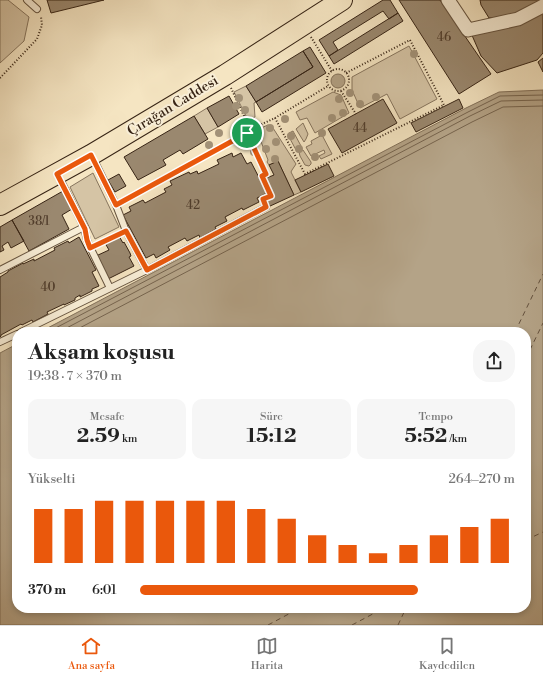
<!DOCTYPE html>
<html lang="tr">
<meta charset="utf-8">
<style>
:root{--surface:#fff;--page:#f6f6f6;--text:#222;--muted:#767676;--line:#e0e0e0;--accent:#ea580c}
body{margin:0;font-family:"Libre Bodoni",serif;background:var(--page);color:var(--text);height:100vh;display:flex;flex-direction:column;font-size:15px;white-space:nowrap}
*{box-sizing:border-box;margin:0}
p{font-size:13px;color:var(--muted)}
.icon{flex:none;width:22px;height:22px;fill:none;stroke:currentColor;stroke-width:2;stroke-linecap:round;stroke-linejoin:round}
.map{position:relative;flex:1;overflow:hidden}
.side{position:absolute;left:12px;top:327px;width:519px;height:286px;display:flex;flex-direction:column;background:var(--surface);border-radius:16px;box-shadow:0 2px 6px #0003}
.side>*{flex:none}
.pin{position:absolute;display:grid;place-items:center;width:34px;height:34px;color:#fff;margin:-17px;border:2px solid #fff;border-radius:50%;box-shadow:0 1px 4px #0007}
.round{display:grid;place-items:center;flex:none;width:42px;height:42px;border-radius:16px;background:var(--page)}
.head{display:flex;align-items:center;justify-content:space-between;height:68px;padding:0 16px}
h1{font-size:22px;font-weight:800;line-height:30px}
.metrics{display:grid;grid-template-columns:repeat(3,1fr);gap:6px;height:68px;padding:4px 16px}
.metrics div{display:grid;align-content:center;border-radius:10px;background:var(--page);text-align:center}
.metrics b{font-size:20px;font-weight:800}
.metrics small{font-size:11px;font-weight:400}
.metrics p{font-size:11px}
.chart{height:112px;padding:8px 16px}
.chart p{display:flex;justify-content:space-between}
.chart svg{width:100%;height:72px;margin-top:4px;stroke:var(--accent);stroke-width:6}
ul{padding:0 16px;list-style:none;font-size:13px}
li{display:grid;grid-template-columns:64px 48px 1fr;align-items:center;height:30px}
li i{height:10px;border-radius:5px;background:var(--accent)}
.dock{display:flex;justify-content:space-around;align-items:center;height:56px;border-top:1px solid var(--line);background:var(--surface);font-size:11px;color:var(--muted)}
.dock a{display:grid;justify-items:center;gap:2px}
.dock .current{color:var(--accent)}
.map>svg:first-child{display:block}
.green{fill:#d5c4a5;stroke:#86745d}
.water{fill:#b4a387;stroke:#827059}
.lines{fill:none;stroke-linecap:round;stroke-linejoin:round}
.shore{stroke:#76644e;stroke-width:1}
.ferry{stroke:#63503d;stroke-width:1;stroke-dasharray:5 4;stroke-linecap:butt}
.building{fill:#9a886f;stroke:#372415}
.lane-casing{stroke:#665440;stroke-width:8}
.street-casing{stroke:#665440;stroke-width:15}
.primary-casing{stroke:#372415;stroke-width:22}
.path{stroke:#372415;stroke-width:2;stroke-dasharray:1 2;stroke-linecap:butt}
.lane{stroke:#f8eed7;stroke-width:6}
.street{stroke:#f8eed7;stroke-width:13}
.primary{stroke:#f5e5c2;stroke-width:20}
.tree{fill:#a29177}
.route-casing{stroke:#fff;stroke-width:8}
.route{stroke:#ea580c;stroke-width:5}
.labels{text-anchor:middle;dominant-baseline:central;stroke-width:4;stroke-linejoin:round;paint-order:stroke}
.number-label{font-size:12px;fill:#503d2c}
.street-label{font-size:14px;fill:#372415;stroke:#f8eed7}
</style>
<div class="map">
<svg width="543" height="625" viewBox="0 0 543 625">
<rect width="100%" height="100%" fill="#f5e5c2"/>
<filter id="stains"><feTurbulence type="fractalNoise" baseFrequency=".005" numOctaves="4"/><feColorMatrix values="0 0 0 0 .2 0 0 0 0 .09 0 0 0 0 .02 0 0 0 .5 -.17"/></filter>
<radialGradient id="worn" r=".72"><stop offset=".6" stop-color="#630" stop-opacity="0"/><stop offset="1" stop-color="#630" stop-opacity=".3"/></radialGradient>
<path class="green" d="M0,0h8l21,17 -5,24 -24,22z
M409,46l28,53 -37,20 -13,-25 -27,14 -8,-18v-13z
M246,86l10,16 -2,1 1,14 -7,3 -14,-28z
M333,92l8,3 8,18 -34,20 -8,-15 -7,2 -4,-8z
M207,108l11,19 -13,7 -11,-18z
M303,123l5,11 -2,5 -2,3 -8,-13z
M268,125l5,3 23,36 -4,6 -1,2 10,20 -7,3 -16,-34 -9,4 -2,-3 1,-2 -8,-21v-3l3,-4 -2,-4z
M293,131l8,15 -5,4 -8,-15 1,-2z
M322,135l10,19 -11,5 -2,-3 6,-3 -1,-3 -13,6 -5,-9 6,-3 -1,-3z
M303,150l8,12v2l-2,2 -4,-1 -5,-9 -1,-4z
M93,173l26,54 -24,12 -25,-52z"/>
<path class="water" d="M331 81a7 7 0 1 1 14 0a7 7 0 1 1-14 0Z
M543,90v535h-543v-272l17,-9v264h509v-276h-486l426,-224 33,-16z"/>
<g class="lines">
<path class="shore" d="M48,332l420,-220 32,-16 43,-1
M59,332l411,-216 31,-15 42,-1
M72,332l400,-210 31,-15 40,-1"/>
<path class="ferry" d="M515,332l28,-58
M526,358l17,-35
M526,540l17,-8
M268,625l32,-17
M352,625l32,-17
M398,625l8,-17"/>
</g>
<path class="building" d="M47,0h57l-53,13z
M383,0h7l8,13 -9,6 -6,-8 -50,31 5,8 -9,6 -10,-16z
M399,0h41l51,74 -32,20z
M480,0h63l-23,12 -19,5 -12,1 -8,-13z
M543,9v44l-6,7 -40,13 -16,-17 -10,-23z
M398,13l5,8 -69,43 -5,-8z
M310,47l16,26 -64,39 -6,-10 57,-35 -10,-16z
M303,51l10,16 -57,35 -10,-16z
M543,58v14l-5,-10z
M229,96l10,18 -21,13 -11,-19z
M383,99l14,24 -55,30 -14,-24z
M459,99l4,9 -47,24 -5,-9z
M194,116l14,23 -25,15 -3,-4 -17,10 3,5 -28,15 -14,-23z
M232,153l1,4 8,-4 6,11 4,-2 16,31 -10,5 2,4 -16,8 -1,-2 -17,9 2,4 -12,6 1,2 -16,9 -1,-3 -12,6 -2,-3 -17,9 2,3 -14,8 -2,-4 -8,4 -23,-43 8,-4 -2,-4 14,-7 2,3 21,-11 -2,-3 8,-4 -2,-4 19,-9 1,2 7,-3 1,3 21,-10 -2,-4z
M278,161l16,34 -26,12 -4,-7 9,-4 -9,-17 10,-4 -5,-10z
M328,164l6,12 -33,16 -6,-12z
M119,174l7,12 -11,6 -7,-12z
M63,191l9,18 -10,6 7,14 -40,22 -17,-31z
M12,220l12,21 -13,7 -3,-6 -6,4 2,4 -4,2v-25z
M119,236l4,7 1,-1 6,11 1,3 -2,1 5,9 -26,13 -12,-23 13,-6 -4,-7z
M79,237l17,33 -4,2 7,14 -7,3v2l-12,6v-2l-5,3v2l-11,5v-1l-17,8 1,2 -15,8 -1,-2 -10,5 -1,-1 -20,11v1l-1,1v-60l8,-5v-1l15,-8v1l11,-5v2l21,-11 -1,-2 14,-7 1,2z"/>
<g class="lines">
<defs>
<path id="lane" d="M27,0l10,9
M93,158l23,47 10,26 21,39
M58,175l26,52 3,13 3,7 20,41
M0,270l84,-43
M21,332l126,-62 119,-63
M0,342l17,-8"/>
<path id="street" d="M448,0l20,30 50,-11 25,-13"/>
<path id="primary" d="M0,205l91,-50 134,-80 117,-75"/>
</defs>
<use href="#lane" class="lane-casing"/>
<use href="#street" class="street-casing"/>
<use href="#primary" class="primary-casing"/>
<path class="path" d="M311,37l21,34
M327 80a11 11 0 1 1 22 0a11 11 0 1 1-22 0Z
M0,78l37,-39 5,-14 -1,-8
M231,88l20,43
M341,91l15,23
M275,118l30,56 139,-69 -34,-65 -64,33
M247,133l19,41 -4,2 9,19 -6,3
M122,201l125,-68 13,-8 15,-7 53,-32
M98,244l21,-10"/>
<use href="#lane" class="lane"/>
<use href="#street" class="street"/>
<use href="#primary" class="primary"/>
</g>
<g class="tree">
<circle cx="414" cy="54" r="4"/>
<circle cx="350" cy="93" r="4"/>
<circle cx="376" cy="97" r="4"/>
<circle cx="239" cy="98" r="4"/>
<circle cx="339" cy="99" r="4"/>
<circle cx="360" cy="104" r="4"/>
<circle cx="236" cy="106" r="4"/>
<circle cx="245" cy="110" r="4"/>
<circle cx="343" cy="113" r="4"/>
<circle cx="332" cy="118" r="4"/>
<circle cx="285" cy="119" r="4"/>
<circle cx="270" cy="128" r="4"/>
<circle cx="219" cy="133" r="4"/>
<circle cx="322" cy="133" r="4"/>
<circle cx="250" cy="134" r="4"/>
<circle cx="291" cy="136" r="4"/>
<circle cx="276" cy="142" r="4"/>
<circle cx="209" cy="145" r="4"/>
<circle cx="250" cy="145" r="4"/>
<circle cx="266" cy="149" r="4"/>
<circle cx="299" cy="149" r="4"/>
<circle cx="254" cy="152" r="4"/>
<circle cx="315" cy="157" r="4"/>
<circle cx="275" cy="159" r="4"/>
</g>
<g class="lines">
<defs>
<path id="route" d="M247,133l19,41 -4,2 9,20 -8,3 3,8 -119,63 -21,-39 -36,17 -3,-8 -2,-11 -28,-55 34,-19 25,50z"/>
</defs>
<use href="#route" class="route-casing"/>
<use href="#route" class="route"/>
</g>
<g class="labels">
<g class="number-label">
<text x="444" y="37">46</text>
<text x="360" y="128">44</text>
<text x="193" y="205">42</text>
<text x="39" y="221">38/1</text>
<text x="48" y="287">40</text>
</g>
<g class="street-label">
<text transform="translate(173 106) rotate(-31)">Çırağan Caddesi</text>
</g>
</g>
<rect width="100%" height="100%" filter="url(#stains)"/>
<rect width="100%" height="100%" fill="url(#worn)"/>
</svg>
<div class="pin" style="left:247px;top:133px;background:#1e9e55"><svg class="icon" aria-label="arrive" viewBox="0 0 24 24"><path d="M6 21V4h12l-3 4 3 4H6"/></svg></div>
<section class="side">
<div class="head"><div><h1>Akşam koşusu</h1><p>19:38 · 7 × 370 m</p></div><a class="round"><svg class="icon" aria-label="share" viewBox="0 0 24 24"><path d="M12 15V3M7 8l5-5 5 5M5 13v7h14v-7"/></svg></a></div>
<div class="metrics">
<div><p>Mesafe</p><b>2.59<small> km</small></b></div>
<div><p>Süre</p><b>15:12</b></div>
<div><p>Tempo</p><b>5:52<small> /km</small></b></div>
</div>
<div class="chart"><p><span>Yükselti</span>264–270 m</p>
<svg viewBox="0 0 160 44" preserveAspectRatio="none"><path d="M5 44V11M15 44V11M25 44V6M35 44V6M45 44V6M55 44V6M65 44V6M75 44V11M85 44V17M95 44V27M105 44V33M115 44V38M125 44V33M135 44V27M145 44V22M155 44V17"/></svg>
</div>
<ul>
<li><b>370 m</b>6:01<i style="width:74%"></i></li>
</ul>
</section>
</div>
<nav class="dock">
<a class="current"><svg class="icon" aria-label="home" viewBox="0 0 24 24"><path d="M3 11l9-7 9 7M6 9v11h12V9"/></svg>Ana sayfa</a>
<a><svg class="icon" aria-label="map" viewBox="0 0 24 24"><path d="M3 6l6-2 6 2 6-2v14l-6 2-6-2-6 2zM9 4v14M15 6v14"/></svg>Harita</a>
<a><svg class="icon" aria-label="saved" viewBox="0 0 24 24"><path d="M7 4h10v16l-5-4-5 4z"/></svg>Kaydedilen</a>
</nav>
